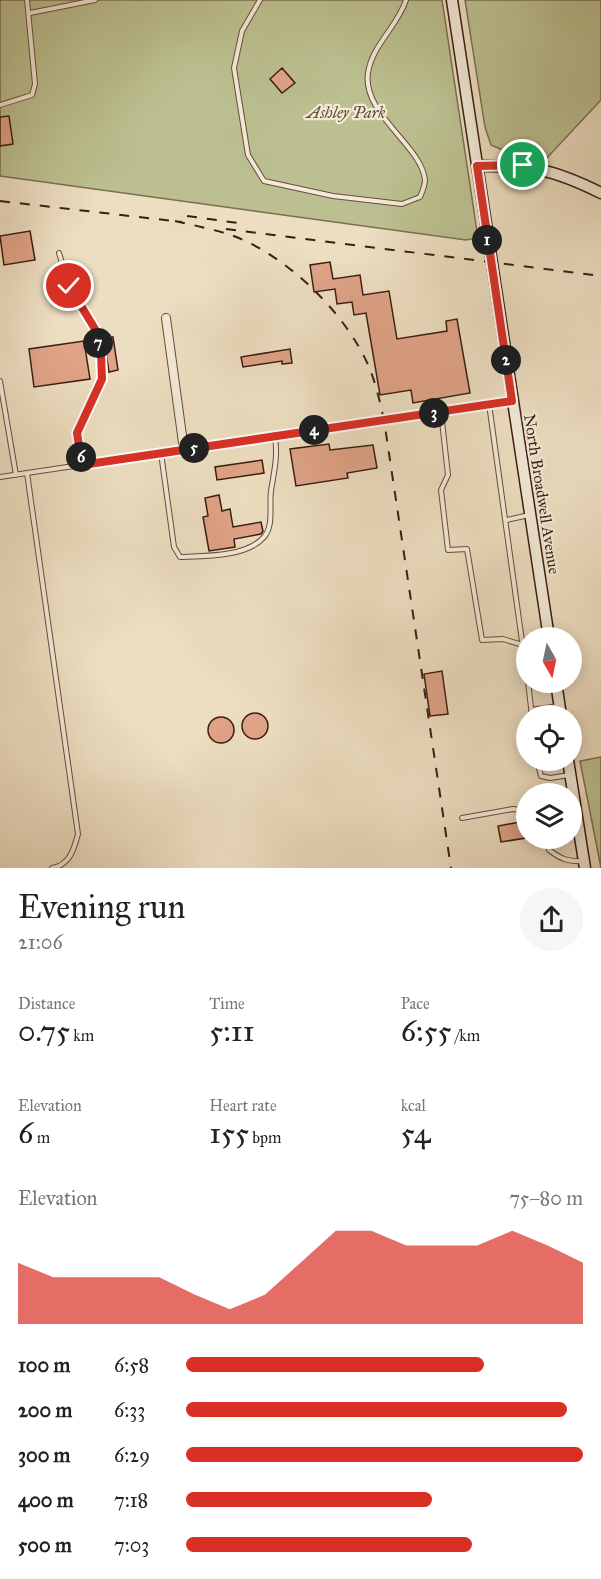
<!DOCTYPE html>
<meta charset="utf-8">
<style>
:root{--surface:#fff;--page:#f6f6f6;--text:#222;--muted:#767676;--accent:#d93025}
body{margin:0;font-family:"IM FELL Great Primer",serif;background:var(--page);color:var(--text);height:100vh;display:flex;flex-direction:column;font-size:22px;white-space:nowrap}
*{box-sizing:border-box;margin:0}
p{font-size:20px;color:var(--muted)}
.icon{flex:none;width:33px;height:33px;fill:none;stroke:currentColor;stroke-width:2;stroke-linecap:round;stroke-linejoin:round}
.map{position:relative;height:868px;overflow:hidden}
.details{display:flex;flex-direction:column;background:var(--surface);flex:1}
.details>*{flex:none}
.needle{width:39px;rotate:171deg}
.controls{position:absolute;left:516px;top:627px;display:grid;gap:12px}
.controls a{display:grid;place-items:center;width:66px;height:66px;border-radius:50%;background:var(--surface);box-shadow:0 3px 15px #0003;font-size:30px}
.pin{position:absolute;display:grid;place-items:center;width:51px;height:51px;color:#fff;margin:-26px;border:3px solid #fff;border-radius:50%;box-shadow:0 2px 6px #0007}
.km{position:absolute;width:30px;height:30px;margin:-15px;border-radius:50%;background:#222;color:#fff;font-size:16px;line-height:30px;text-align:center}
.round{display:grid;place-items:center;flex:none;width:63px;height:63px;border-radius:32px;background:var(--page)}
.head{display:flex;align-items:center;justify-content:space-between;height:102px;padding:0 18px}
h1{font-size:33px;font-weight:600;line-height:45px}
.stats{display:grid;grid-template-columns:repeat(3,1fr);gap:9px;height:102px;padding:6px 18px}
.stats div{display:grid;align-content:center}
.stats b{font-size:30px;font-weight:600}
.stats small{font-size:16px;font-weight:400}
.stats p{font-size:16px}
.chart{height:168px;padding:12px 18px}
.chart p{display:flex;justify-content:space-between}
.chart svg{width:100%;height:108px;margin-top:6px;fill:var(--accent);opacity:.7}
ul{padding:0 18px;list-style:none;font-size:20px}
li{display:grid;grid-template-columns:96px 72px 1fr;align-items:center;height:45px}
li i{height:15px;border-radius:8px;background:var(--accent)}
.map>svg:first-child{display:block}
.green{fill:#bcc090;stroke:#7b6e51;stroke-width:1.5}
.building{fill:#e0a387;stroke:#3a1d12;stroke-width:1.5}
.lines{fill:none;stroke-linecap:round;stroke-linejoin:round}
.lane-casing{stroke:#674d3e;stroke-width:6}
.street-casing{stroke:#674d3e;stroke-width:10}
.secondary-casing{stroke:#3a1d12;stroke-width:13}
.lane{stroke:#f3ead7;stroke-width:4}
.street{stroke:#f3ead7;stroke-width:8}
.secondary{stroke:#f3ead7;stroke-width:10}
.rail{stroke:#3a1d12;stroke-width:2;stroke-dasharray:10 10;stroke-linecap:butt}
.route-casing{stroke:#fff;stroke-width:12}
.route{stroke:#d93025;stroke-width:8}
.labels{text-anchor:middle;dominant-baseline:central;stroke-width:4.5;stroke-linejoin:round;paint-order:stroke}
.park-label{font-size:16px;font-style:italic;fill:#614e38;stroke:#f3ead7}
.street-label{font-size:16px;fill:#3a1d12;stroke:#f3ead7}
</style>
<div class="map">
<svg width="601" height="868" viewBox="0 0 601 868">
<rect width="100%" height="100%" fill="#eddec1"/>
<filter id="stains"><feTurbulence type="fractalNoise" baseFrequency=".00333" numOctaves="4"/><feColorMatrix values="0 0 0 0 .2 0 0 0 0 .09 0 0 0 0 .02 0 0 0 .5 -.17"/></filter>
<radialGradient id="worn" r=".72"><stop offset=".6" stop-color="#630" stop-opacity="0"/><stop offset="1" stop-color="#630" stop-opacity=".3"/></radialGradient>
<path class="green" d="M0,0h442l36,238 -12,2 -466,-64z
M465,0h136v100l-56,60 -38,-8 -16,-7 -6,-18z
M601,757v111l-21,-107z"/>
<path class="building" d="M282,68l13,15 -13,10 -12,-14z
M9,116l4,28 -13,2v-29z
M30,231l5,29 -31,5 -4,-29z
M330,262l3,17 27,-4 3,20 26,-4 8,48 50,-8 -1,-10 11,-2 13,74 -57,10 -2,-13 -31,5 -14,-82 -12,2 -2,-13 -15,2 -2,-15 -21,3 -4,-27z
M113,337l5,33 -9,2 -5,-33z
M84,341l6,38 -56,8 -5,-38z
M290,349l2,14 -10,1v-3l-39,6 -2,-10z
M329,444l1,6 43,-5 4,23 -30,5 1,5 -52,8 -6,-37z
M262,460l2,13 -47,7 -2,-13z
M219,495l3,16 8,-2 3,18 28,-5 2,9 -2,3 -27,5 1,8 -26,4 -6,-34 5,-1 -3,-18z
M442,671l6,43 -18,2 -6,-42z
M242 726a13 13 0 1 1 26 0a13 13 0 1 1-26 0Z
M208 730a13 13 0 1 1 26 0a13 13 0 1 1-26 0Z
M526,821v17l-25,4 -3,-16z"/>
<g class="lines">
<defs>
<path id="lane" d="M260,0l-18,31 -8,37 14,87 16,26 69,15 69,8 18,-7c2,-5 5,-11 5,-17 -3,-34 -63,-66 -57,-107 4,-28 30,-47 38,-73
M30,13l65,-13
M0,105l32,-10 3,-11 -8,-84
M59,253l10,33 26,43 6,24 1,26 -25,54 5,32
M0,381l16,94
M489,404l37,266
M441,412l7,63 -7,15 7,60 19,-1 15,91 21,-1 23,7
M27,473l51,361c-4,15 -8,31 -26,34
M0,477l161,-24 13,94 6,10c25,-1 67,0 84,-20 10,-11 5,-32 7,-46 3,-20 7,-33 4,-54
M507,520l22,-5
M528,682l4,34
M531,710l28,-4
M537,760l4,16 9,2 19,-3
M462,818l51,-9 13,2
M547,838l2,12c12,9 19,12 34,11"/>
<path id="street" d="M166,318l18,132
M161,453l351,-52"/>
<path id="secondary" d="M452,0l97,638
M477,166c53,-1 76,3 124,27
M556,682l5,34
M568,760l17,108"/>
</defs>
<use href="#lane" class="lane-casing"/>
<use href="#street" class="street-casing"/>
<use href="#secondary" class="secondary-casing"/>
<use href="#lane" class="lane"/>
<use href="#street" class="street"/>
<use href="#secondary" class="secondary"/>
<path class="rail" d="M0,201l182,21
M187,216l51,7
M175,221c18,4 36,8 53,13 57,19 118,79 141,133 7,17 11,35 15,53l67,448
M226,229l375,47"/>
</g>
<g class="lines">
<defs>
<path id="route" d="M69,286l26,43 6,24 1,26 -25,54 5,32 430,-64 -35,-235 46,-1"/>
</defs>
<use href="#route" class="route-casing"/>
<use href="#route" class="route"/>
</g>
<g class="labels">
<g class="park-label">
<text x="346" y="112">Ashley Park</text>
</g>
<g class="street-label">
<text transform="translate(542 494) rotate(81)">North Broadwell Avenue</text>
</g>
</g>
<rect width="100%" height="100%" filter="url(#stains)"/>
<rect width="100%" height="100%" fill="url(#worn)"/>
</svg>
<div class="controls">
<a><svg class="needle" viewBox="-14 -14 28 28"><path d="M0-13l5 13h-10z" fill="#e53935"/><path d="M0 13l5-13h-10z" fill="#767676"/></svg></a>
<a><svg class="icon" aria-label="locate" viewBox="0 0 24 24"><circle cx="12" cy="12" r="6"/><path d="M12 2v4M12 18v4M2 12h4M18 12h4"/></svg></a>
<a><svg class="icon" aria-label="layers" viewBox="0 0 24 24"><path d="M12 4l9 5-9 5-9-5zM3 14l9 5 9-5"/></svg></a>
</div>
<div class="pin" style="left:523px;top:165px;background:#1e9e55"><svg class="icon" aria-label="arrive" viewBox="0 0 24 24"><path d="M6 21V4h12l-3 4 3 4H6"/></svg></div>
<div class="pin" style="left:69px;top:286px;background:#d93025"><svg class="icon" aria-label="check" viewBox="0 0 24 24"><path d="M5 12l5 5 9-10"/></svg></div>
<b class="km" style="left:487px;top:240px">1</b>
<b class="km" style="left:506px;top:360px">2</b>
<b class="km" style="left:434px;top:413px">3</b>
<b class="km" style="left:314px;top:430px">4</b>
<b class="km" style="left:194px;top:448px">5</b>
<b class="km" style="left:81px;top:457px">6</b>
<b class="km" style="left:98px;top:343px">7</b>
</div>
<section class="details">
<div class="head"><div><h1>Evening run</h1><p>21:06</p></div><a class="round"><svg class="icon" aria-label="share" viewBox="0 0 24 24"><path d="M12 15V3M7 8l5-5 5 5M5 13v7h14v-7"/></svg></a></div>
<div class="stats">
<div><p>Distance</p><b>0.75<small> km</small></b></div>
<div><p>Time</p><b>5:11</b></div>
<div><p>Pace</p><b>6:55<small> /km</small></b></div>
</div>
<div class="stats">
<div><p>Elevation</p><b>6<small> m</small></b></div>
<div><p>Heart rate</p><b>155<small> bpm</small></b></div>
<div><p>kcal</p><b>54</b></div>
</div>
<div class="chart"><p><span>Elevation</span>75–80 m</p>
<svg viewBox="0 0 160 44" preserveAspectRatio="none"><path d="M0 44V19L10 25L20 25L30 25L40 25L50 32L60 38L70 32L80 19L90 6L100 6L110 12L120 12L130 12L140 6L150 12L160 19V44z"/></svg>
</div>
<ul>
<li><b>100 m</b>6:58<i style="width:75%"></i></li>
<li><b>200 m</b>6:33<i style="width:96%"></i></li>
<li><b>300 m</b>6:29<i style="width:100%"></i></li>
<li><b>400 m</b>7:18<i style="width:62%"></i></li>
<li><b>500 m</b>7:03<i style="width:72%"></i></li>
</ul>
</section>
